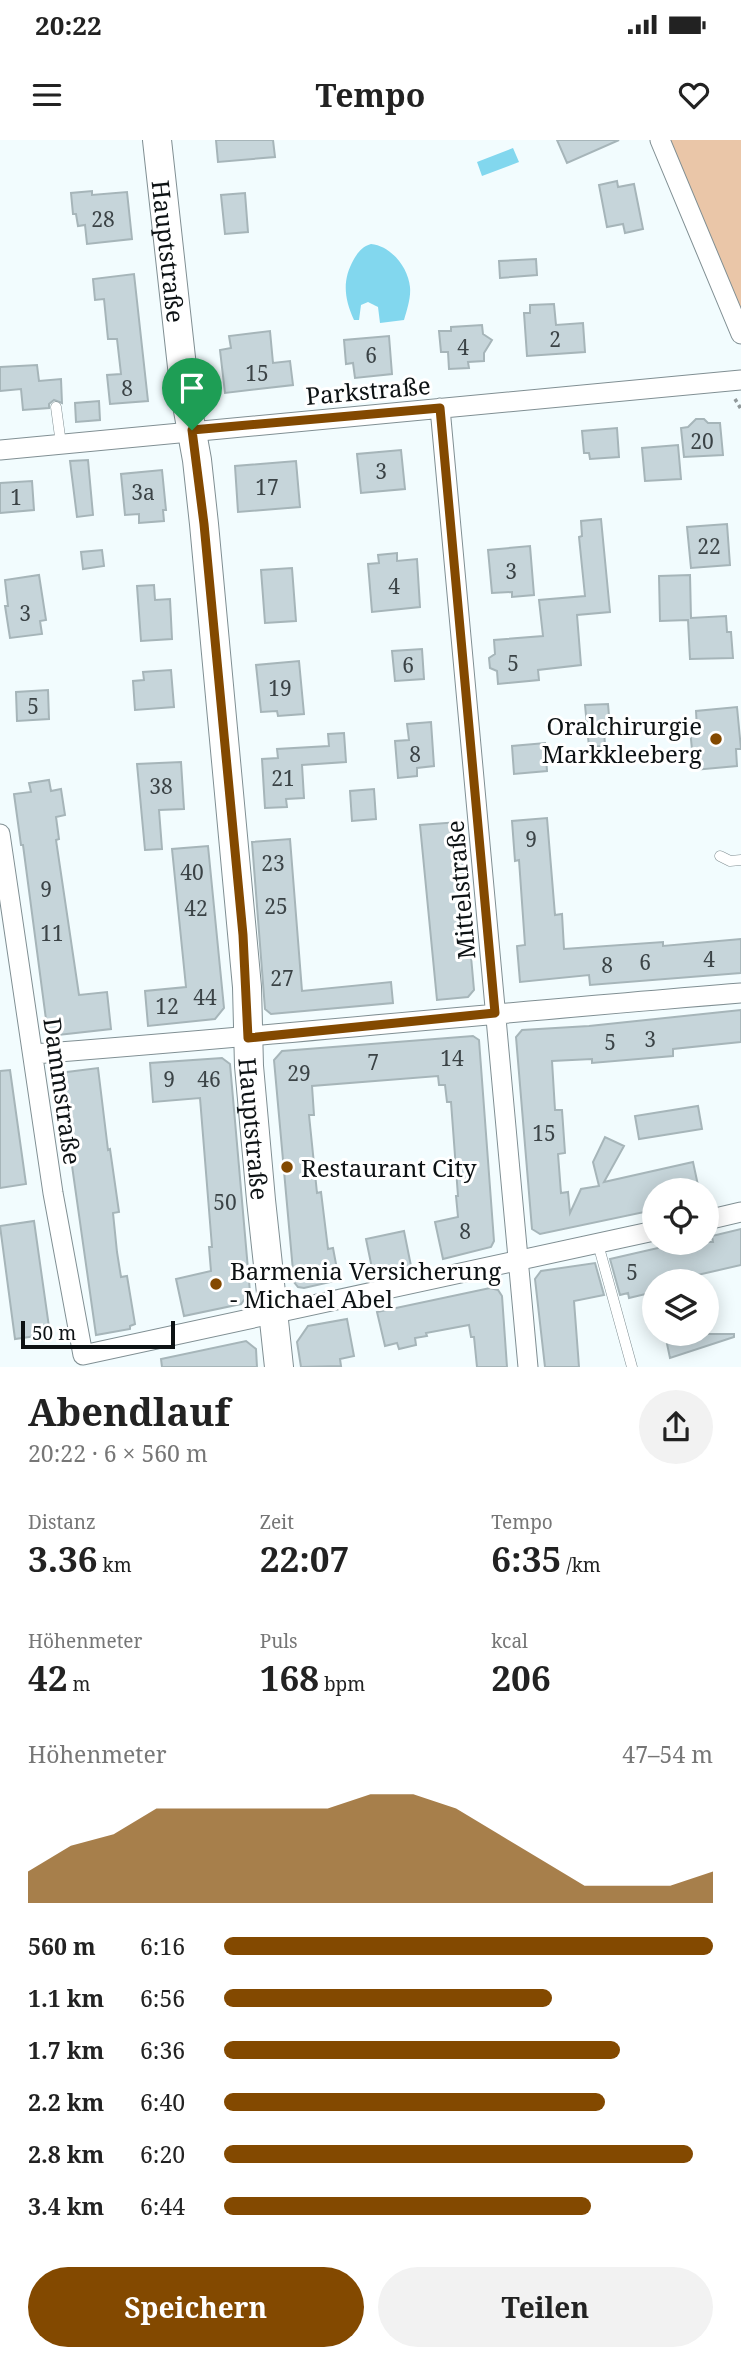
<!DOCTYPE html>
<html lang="de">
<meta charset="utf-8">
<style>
:root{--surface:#fff;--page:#f2f2f2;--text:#222;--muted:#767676;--accent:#834900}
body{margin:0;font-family:"Noto Serif",serif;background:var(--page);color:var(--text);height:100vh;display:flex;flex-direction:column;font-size:26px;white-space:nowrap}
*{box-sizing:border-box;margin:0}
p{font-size:23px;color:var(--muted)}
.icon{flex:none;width:38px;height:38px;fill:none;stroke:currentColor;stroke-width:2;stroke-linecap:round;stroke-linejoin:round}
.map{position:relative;height:1227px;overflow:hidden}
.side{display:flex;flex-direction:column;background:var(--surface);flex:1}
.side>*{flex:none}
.controls{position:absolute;left:642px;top:1038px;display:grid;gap:14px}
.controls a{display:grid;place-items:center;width:77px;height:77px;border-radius:50%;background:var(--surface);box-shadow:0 4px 18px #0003;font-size:35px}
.scale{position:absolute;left:21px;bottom:18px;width:154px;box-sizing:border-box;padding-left:7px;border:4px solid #0d1214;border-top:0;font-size:19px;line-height:24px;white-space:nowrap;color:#0d1214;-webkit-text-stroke:5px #fff;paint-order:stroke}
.pin{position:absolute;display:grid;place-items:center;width:60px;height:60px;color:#fff;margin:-72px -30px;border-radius:50% 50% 50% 0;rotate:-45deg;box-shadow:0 0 7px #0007}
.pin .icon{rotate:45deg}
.round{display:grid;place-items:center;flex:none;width:74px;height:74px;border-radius:37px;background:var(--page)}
.head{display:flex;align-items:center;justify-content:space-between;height:119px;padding:0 28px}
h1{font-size:38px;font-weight:700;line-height:52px}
.stats{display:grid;grid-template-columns:repeat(3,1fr);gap:10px;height:119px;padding:7px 28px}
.stats div{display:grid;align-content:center}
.stats b{font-size:35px;font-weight:700}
.stats small{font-size:19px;font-weight:400}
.stats p{font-size:19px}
.chart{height:196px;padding:14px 28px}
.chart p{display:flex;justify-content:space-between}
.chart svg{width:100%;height:126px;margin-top:7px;fill:var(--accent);opacity:.7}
.action{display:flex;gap:14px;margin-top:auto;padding:14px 28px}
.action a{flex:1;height:80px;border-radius:42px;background:var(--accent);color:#fff;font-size:28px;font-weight:700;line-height:80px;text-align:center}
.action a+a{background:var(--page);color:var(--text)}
ul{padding:0 28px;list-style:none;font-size:23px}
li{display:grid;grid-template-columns:112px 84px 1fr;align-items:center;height:52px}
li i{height:18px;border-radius:9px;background:var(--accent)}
.status{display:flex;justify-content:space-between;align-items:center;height:49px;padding:0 35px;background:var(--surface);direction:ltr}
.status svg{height:19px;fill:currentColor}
header{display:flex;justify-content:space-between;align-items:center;height:91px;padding:0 28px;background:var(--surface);font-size:32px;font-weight:700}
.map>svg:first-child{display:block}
.green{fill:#eac6a8}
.water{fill:#82d7ee}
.building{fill:#c6d5da;stroke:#a6b5b9;stroke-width:2}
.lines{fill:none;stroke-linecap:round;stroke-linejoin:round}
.lane-casing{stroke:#808f93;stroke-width:11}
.street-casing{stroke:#808f93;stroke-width:21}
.secondary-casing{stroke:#808f93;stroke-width:30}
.path{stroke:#90989a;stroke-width:3.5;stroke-dasharray:3.5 3.5;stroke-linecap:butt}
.lane{stroke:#fff;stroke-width:10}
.street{stroke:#fff;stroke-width:19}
.secondary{stroke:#fff;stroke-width:28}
.route-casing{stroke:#fff;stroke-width:14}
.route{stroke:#834900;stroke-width:9}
.poi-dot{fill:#834900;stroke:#fff;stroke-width:2.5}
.labels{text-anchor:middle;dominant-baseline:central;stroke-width:6;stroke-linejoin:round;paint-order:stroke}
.number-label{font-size:21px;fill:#3b4346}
.street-label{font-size:24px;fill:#0d1214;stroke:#fff}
.poi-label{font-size:24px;fill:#0d1214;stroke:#fff;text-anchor:start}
</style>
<div class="status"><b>20:22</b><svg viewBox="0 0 49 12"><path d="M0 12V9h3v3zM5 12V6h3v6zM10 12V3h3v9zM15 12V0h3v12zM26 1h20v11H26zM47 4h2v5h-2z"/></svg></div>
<header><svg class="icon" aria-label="menu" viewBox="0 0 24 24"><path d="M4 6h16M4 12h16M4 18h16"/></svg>Tempo<svg class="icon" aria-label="heart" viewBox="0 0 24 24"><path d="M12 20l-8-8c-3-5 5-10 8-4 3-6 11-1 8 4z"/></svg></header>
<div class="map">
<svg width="741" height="1227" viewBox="0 0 741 1227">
<rect width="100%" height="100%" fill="#f2fcfe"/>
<path class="green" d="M660,0h81v194z"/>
<path class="water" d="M513,8l6,14 -37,14 -5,-14z
M371,104c20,2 37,23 39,43 1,11 -3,23 -6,33l-24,3 -2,-16 -10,-5 -7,3 -2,15h-5c-10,-22 -12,-40 0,-61 5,-8 8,-12 17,-15z"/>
<path class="building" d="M216,0h57l2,17 -57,5z
M557,0h62l-52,23z
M617,41l1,6 16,-3 9,45 -18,4 -2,-9 -16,3 -8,-42z
M92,51v4l35,-3 5,47 -45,5 -2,-19 -7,1 -2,-12h-3l-2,-21z
M245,53l3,39 -23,2 -4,-39z
M536,119l1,16 -37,3 -1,-17z
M134,134l14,127 -38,3 -3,-29 14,-1 -4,-35h-9l-4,-40 -9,1 -2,-21z
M554,164l2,21 27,-2 2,29 -58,4 -3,-43h6v-8z
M482,185l1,9 9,6 -8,13v8l-16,1 1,6 -20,1 -1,-17h-7l-2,-21h12v-4z
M270,191l3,32 17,-2 3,24 -68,8 -5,-43 11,-2 -2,-12z
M389,196l3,38 -37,4 -2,-15 -7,1 -2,-24z
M37,225l2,16 22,-2 1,24 -8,-3 -5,4v4l-26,2 -2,-21 -21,2v-24z
M99,261l1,19 -24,2 -1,-19z
M696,279h8l4,4h12l3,32 -39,2 -3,-29 7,-1z
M617,288l2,29 -29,2 -1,-6h-5l-2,-22z
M678,305l3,34 -36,2 -3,-33z
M401,310l4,39 -44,4 -4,-39z
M88,320l5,55 -16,2 -7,-56z
M296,321l4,46 -62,5 -3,-46z
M162,330l4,40h-3l1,11 -25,2v-9l-14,1 -4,-41z
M32,341l2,29 -34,3v-30z
M601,379l9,93 -33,3 4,50 -43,5 1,10 -41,4 -1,-13 -7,-3 -1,-10 6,-4 -1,-14 49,-4 -4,-36 46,-4 -6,-59 3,-1 -1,-15z
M727,384l3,41 -39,3 -4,-41z
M530,406l4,49 -22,2v-5l-20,1 -4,-43z
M102,410l2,16 -21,3 -2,-17z
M397,413v8l20,-2 3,48 -48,5 -4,-48 11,-1 -1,-8z
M292,428l4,53 -31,2 -4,-53z
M39,435l7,45 -6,1 2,13 -32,4 -5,-32h3l-3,-26z
M690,435l1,43 35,-2 1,16h4l2,26 -43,1 -2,-39 -28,1 -1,-45z
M154,445l1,15 15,-1 2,40 -31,2 -4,-55z
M422,509l2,30 -29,2 -3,-30z
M299,521l5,53 -26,2 -1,-5 -16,1 -5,-47z
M171,530l3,37 -39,3 -2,-29 11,-1 -1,-8z
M48,550l1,29 -32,2 -1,-29z
M608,564l2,23 -6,1 1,18 -16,1 -4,-42z
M737,567l4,42h-5l1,17 -43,4 -4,-41h7l-1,-18z
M431,582l3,44 -17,2v8l-19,2 -3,-37 14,-1 -2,-16z
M344,593l2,29 -44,3 2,33 -18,1 1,8 -22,1 -3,-49 16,-1 -1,-9 52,-3 -1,-12z
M545,603l2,28 -33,3 -2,-28z
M181,622l3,47 -25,1 3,39 -17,1 -8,-86z
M49,640l2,11 10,-2 4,26 -9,2 3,22 -3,1 23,155 28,-3 4,37 -53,6 -11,-8 -24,-182h-2l-7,-51 17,-2 -2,-9z
M374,649l2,30 -24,2 -2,-30z
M547,678l8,97 7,-1 2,35 99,-7v4l78,-7v34l-151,12 -1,-10 -69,7 -3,-36 8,-1 -6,-85 -4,1 -3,-40z
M459,682l15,168 -6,7 -31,3 -17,-175z
M290,699l12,152 89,-9 2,21 -122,11 -6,-5 -13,-167z
M208,706l16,162 -9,11 -67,7 -3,-35 41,-4 -14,-138z
M741,870v32l-68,7v7l-81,7v-4l-40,2 3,49h7l3,43 -7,1 3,39 7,-1 2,21 11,-24 18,-3 -6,-24 12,-25 19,9 -20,36 89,-20 6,28h-45v20l-114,24 -8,-5 -16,-192 6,-7 67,-4z
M473,896l6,4 15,201 -3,6 -48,12 -8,-37 23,-5 -2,-21h2l-7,-94h-4l-2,-17h-6l-1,-9 -126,10 2,29h-5l8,78 4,-1 7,57 5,-1 6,32 -35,8 -6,-1 -4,-5 -20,-222 8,-9z
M222,918l8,6 20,228 -9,12 -57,12 -8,-37 35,-8 -2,-24h3l-12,-149 -47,4 -3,-39z
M98,928l10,82 2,-1 9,63 -6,1 4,39 4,25 6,-1 8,48 -5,2v3l-34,6 -36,-254 7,-9z
M10,930l16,114 -26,4v-117z
M698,966l4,23 -63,10 -4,-23z
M34,1081l16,113 -35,5 -15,-113z
M741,1089v36l-48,11 1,3 -10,2h-30v11l-25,6 -1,-5 -8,2 -10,-36 74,-17h29l-1,-6z
M404,1091l7,35 -38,7 -7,-34z
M595,1123l9,32 -30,6 5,66h-34l-10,-88 6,-8z
M490,1148l8,2 4,6 5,71h-30l-3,-30h-3l-2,-12 -43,8 1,3 -12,2 1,7 -17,4 -2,-6 -12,3 -8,-34z
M347,1179l7,37 -14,3 1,7 -40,1 -4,-25 11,-16z
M682,1194h52v3l-64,21 -4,-19z
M246,1201l10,8 1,18h-95l-1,-8z"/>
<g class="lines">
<defs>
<path id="lane" d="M56,267l5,37
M720,716l10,5 11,-1
M598,1104l34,123"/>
<path id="street" d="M660,0l81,194
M440,268l88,959
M0,310l741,-70
M0,694l53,359 30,162 571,-124
M34,914c236,-18 471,-42 707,-61
M707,1080l34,-8"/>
<g id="secondary">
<path id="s1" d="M157,0l28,254 12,66 7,64 43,463 2,79 12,134 18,167"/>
</g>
</defs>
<use href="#lane" class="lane-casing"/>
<use href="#street" class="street-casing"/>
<use href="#secondary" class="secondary-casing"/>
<path class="path" d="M735,259l6,10"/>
<use href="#lane" class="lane"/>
<use href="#street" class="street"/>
<use href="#secondary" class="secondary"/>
</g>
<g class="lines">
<defs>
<path id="route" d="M440,268l55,605 -247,25 -5,-103 -39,-411 -12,-94z"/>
</defs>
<use href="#route" class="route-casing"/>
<use href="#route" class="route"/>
</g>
<g class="poi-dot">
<circle cx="716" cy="599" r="7"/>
<circle cx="287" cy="1027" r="7"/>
<circle cx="216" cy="1144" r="7"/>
</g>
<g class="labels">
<g class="number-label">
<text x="103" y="79">28</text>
<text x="555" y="199">2</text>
<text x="463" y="207">4</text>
<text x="371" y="215">6</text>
<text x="257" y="233">15</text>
<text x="127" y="248">8</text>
<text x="702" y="301">20</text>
<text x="381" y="331">3</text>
<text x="267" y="347">17</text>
<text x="143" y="352">3a</text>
<text x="16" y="357">1</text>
<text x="709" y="406">22</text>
<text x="511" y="431">3</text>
<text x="394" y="446">4</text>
<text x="25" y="473">3</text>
<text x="513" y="523">5</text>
<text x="408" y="525">6</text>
<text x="280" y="548">19</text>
<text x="33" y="566">5</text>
<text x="415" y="614">8</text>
<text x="283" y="638">21</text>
<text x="161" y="646">38</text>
<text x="531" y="699">9</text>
<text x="273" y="723">23</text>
<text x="192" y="732">40</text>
<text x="46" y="749">9</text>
<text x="276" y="766">25</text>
<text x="196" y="768">42</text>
<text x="52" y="793">11</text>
<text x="709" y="819">4</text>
<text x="645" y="822">6</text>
<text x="607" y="825">8</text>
<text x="282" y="838">27</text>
<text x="205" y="857">44</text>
<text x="167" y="866">12</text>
<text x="650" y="899">3</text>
<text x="610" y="902">5</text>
<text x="452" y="918">14</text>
<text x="373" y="922">7</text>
<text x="299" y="933">29</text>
<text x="169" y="939">9</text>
<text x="209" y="939">46</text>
<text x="544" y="993">15</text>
<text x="225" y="1062">50</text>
<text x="465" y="1091">8</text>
<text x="632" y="1132">5</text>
</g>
<g class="street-label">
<text stroke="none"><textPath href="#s1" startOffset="112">Hauptstraße</textPath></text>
<text transform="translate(368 250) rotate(-5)">Parkstraße</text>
<text transform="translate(460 750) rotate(-95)">Mittelstraße</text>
<text transform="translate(63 951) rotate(82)">Dammstraße</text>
<text stroke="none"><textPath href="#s1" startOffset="994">Hauptstraße</textPath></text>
</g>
<g class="poi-label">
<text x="702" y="585" text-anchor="end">Oralchirurgie<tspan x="702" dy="28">Markkleeberg</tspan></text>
<text x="301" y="1027">Restaurant City</text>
<text x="230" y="1130">Barmenia Versicherung<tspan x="230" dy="28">- Michael Abel</tspan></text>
</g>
</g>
</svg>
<div class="controls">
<a><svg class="icon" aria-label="locate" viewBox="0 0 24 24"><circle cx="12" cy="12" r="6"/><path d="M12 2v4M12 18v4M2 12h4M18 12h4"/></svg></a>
<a><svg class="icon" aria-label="layers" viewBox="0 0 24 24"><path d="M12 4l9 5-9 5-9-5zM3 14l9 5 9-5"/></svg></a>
</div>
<div class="scale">50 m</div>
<div class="pin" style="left:192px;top:290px;background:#1e9e55"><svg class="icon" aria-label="arrive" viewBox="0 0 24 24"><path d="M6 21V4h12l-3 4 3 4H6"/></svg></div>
</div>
<section class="side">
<div class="head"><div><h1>Abendlauf</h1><p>20:22 · 6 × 560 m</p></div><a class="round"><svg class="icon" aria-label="share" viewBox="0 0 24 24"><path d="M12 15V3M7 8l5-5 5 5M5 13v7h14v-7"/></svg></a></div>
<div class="stats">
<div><p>Distanz</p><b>3.36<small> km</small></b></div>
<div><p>Zeit</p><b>22:07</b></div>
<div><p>Tempo</p><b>6:35<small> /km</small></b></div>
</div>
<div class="stats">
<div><p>Höhenmeter</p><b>42<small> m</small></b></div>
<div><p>Puls</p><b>168<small> bpm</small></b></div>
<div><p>kcal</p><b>206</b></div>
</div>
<div class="chart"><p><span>Höhenmeter</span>47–54 m</p>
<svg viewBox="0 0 160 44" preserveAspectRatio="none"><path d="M0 44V33L10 24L20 20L30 11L40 11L50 11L60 11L70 11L80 6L90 6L100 11L110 20L120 29L130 38L140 38L150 38L160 33V44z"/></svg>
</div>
<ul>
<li><b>560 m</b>6:16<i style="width:100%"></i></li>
<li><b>1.1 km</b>6:56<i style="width:67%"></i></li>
<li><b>1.7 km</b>6:36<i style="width:81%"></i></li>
<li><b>2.2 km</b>6:40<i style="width:78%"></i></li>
<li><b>2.8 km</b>6:20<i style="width:96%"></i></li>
<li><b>3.4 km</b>6:44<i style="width:75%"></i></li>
</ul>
<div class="action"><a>Speichern</a><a>Teilen</a></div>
</section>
